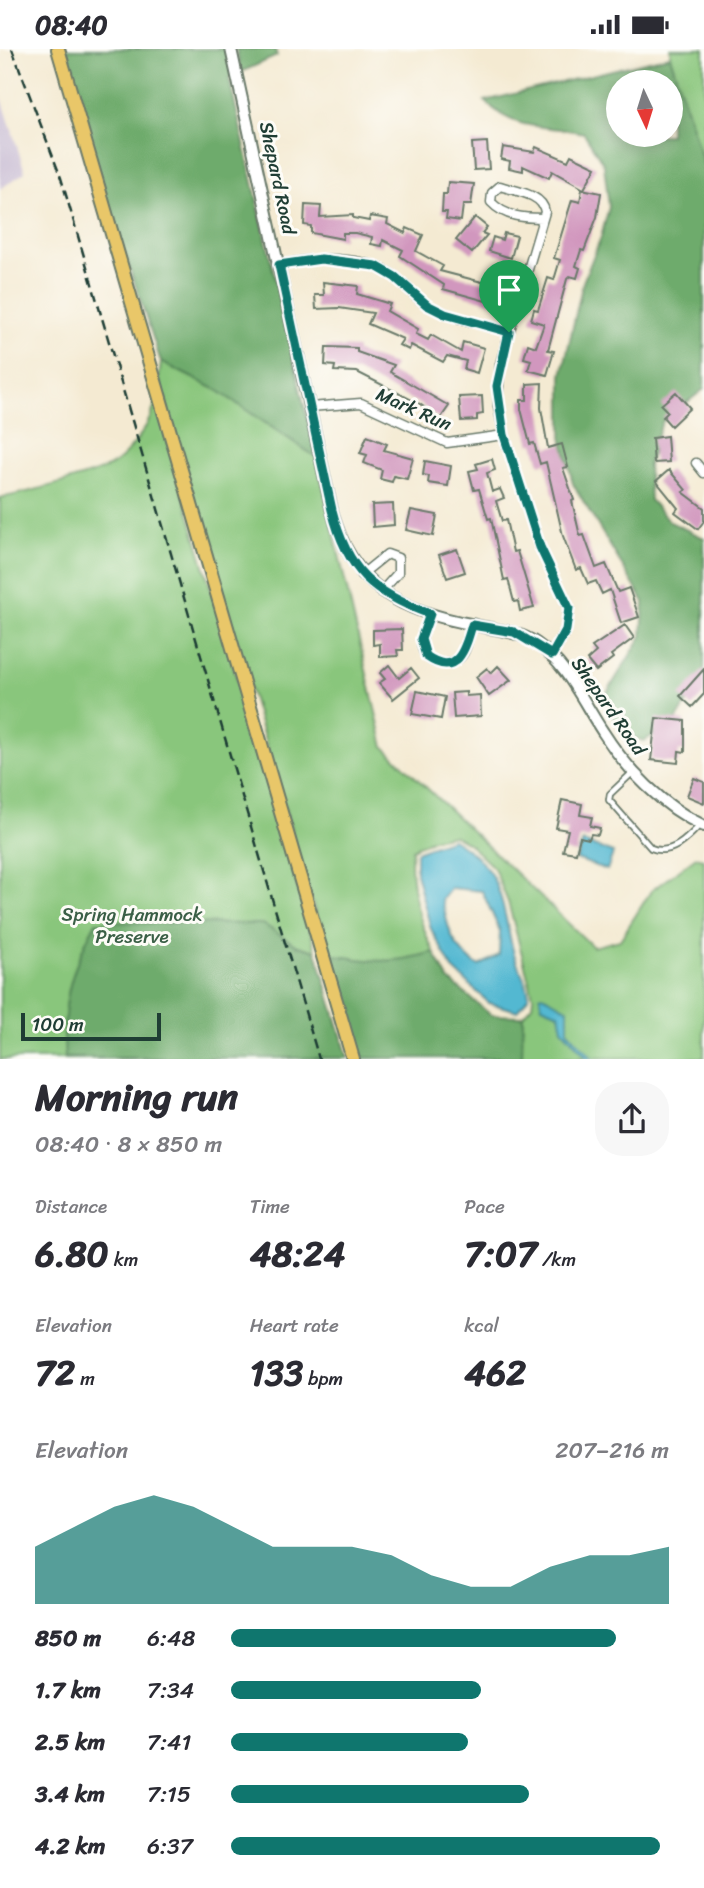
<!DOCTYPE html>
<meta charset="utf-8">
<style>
:root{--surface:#fff;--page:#f7f7f7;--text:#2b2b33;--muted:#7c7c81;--accent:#0f766e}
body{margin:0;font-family:Sriracha,sans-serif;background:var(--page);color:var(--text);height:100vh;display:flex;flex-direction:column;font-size:26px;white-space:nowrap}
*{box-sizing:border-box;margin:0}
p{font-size:23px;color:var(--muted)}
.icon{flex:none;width:38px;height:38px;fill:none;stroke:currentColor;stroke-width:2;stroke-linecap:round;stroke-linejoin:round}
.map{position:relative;height:1010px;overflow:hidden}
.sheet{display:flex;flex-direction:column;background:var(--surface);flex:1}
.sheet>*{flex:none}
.needle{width:46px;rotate:176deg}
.buttons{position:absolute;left:606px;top:21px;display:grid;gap:14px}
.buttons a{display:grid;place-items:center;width:77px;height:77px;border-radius:50%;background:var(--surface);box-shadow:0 4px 18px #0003;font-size:35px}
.scale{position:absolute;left:21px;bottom:18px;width:140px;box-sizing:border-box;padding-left:7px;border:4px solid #1f3d34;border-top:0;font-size:19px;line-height:24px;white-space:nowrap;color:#1f3d34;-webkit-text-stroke:5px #fdfcf7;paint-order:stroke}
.pin{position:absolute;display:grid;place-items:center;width:60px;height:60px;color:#fff;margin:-72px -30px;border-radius:50% 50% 50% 0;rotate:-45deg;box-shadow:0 0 7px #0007}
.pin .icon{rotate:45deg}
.round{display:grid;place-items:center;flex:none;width:74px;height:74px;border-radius:28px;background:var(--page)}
.summary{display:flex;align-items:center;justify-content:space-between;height:119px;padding:0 35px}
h1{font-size:38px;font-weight:700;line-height:52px}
.figures{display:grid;grid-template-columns:repeat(3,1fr);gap:10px;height:119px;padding:7px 35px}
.figures div{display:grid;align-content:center}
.figures b{font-size:35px;font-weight:700}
.figures small{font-size:19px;font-weight:400}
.figures p{font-size:19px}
.chart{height:196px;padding:14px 35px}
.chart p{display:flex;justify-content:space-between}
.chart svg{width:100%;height:126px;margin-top:7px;fill:var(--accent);opacity:.7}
ul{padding:0 35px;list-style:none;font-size:23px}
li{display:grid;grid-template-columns:112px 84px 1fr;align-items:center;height:52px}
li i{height:18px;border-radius:9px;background:var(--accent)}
.status{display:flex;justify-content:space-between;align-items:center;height:49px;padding:0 35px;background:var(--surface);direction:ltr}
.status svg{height:19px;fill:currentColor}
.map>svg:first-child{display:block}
.industrial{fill:#cbbfd5}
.green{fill:#89c67c;stroke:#548258;stroke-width:2}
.forest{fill:#6eab6c;stroke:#467450;stroke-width:2;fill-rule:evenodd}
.water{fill:#52b8d1;stroke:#387a82;stroke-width:2;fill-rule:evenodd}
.building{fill:#d197be}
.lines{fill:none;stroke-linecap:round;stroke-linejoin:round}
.service-casing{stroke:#6a7a6b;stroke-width:8}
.minor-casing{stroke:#6a7a6b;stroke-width:11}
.tertiary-casing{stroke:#6a7a6b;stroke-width:14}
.primary-casing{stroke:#6a7a6b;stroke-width:16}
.service{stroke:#fff;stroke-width:4.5}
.minor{stroke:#fff;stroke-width:8}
.tertiary{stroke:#fff;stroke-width:10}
.primary{stroke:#e9c769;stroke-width:12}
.rail{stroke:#1f3d34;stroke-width:2.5;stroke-dasharray:10 5;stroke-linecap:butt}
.route-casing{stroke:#fff;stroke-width:14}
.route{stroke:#0f766e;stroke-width:9}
.labels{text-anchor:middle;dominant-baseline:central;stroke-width:6;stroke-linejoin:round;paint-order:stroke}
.street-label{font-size:19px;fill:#1f3d34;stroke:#fdfcf7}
.park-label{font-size:19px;fill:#3a5f46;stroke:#fdfcf7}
</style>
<div class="status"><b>08:40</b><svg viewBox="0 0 49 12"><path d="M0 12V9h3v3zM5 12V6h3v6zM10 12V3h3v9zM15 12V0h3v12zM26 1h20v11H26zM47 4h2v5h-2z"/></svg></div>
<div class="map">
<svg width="704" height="1010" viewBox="0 0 704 1010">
<rect width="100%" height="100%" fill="#fdfcf7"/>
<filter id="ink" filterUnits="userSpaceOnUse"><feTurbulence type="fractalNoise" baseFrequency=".0143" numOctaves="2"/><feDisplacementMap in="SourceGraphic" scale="14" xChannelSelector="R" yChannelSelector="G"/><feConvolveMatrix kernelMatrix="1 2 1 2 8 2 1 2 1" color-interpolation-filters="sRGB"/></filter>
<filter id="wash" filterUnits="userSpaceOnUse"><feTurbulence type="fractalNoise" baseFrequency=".00686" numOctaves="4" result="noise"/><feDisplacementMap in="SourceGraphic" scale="28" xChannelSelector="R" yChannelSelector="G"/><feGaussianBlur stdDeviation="1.57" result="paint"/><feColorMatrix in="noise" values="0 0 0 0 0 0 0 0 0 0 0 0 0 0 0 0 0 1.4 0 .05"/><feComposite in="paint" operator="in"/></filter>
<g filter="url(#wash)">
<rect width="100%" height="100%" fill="#f4ead2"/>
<path class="industrial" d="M0,43l25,80 -25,17z"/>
<path class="green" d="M670,0h34v117l-34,-110z
M161,313l56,28 99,67 68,290 209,200 27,-7 31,-49 45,-34 8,2v199h-225l46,-45 7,-8 1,-9 -25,-94 -14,-34 -25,-24 -15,-9 -21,4 -21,10c-4,32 7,74 22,103l-15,5 42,101 -134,-105 -168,-575z
M156,351l160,551 -18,-5 -28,-16 38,128 -308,1v-561c20,-4 102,-24 115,-35 18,-14 37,-41 41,-63z"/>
<path class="forest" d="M63,0h163l6,27 -3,2 87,379 -99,-67 -56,-28 -51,-153z
M236,0h39l2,7 -36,16z
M670,7l34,110v223l-42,33 -14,43 2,35 20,22 34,16v136l-28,47 -32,20c-26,-7 -31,-21 -39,-45l37,-60 2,-34 -71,-118 -11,-47v-62l21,-93 18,-45 8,-30 -5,-42 -20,-32c-42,-9 -67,0 -99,-32zM618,33h52v53h-52z
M96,873l167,2 35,22 18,5 32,107h-283c-4,-55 5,-87 31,-136z
M434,903l14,27 43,36 32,1 -1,42h-164l-31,-105c42,10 65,11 107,-1z"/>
<path class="water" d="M452,790c51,30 48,59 61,111 4,17 14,29 16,46l-11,15 -29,-8 -37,-35 -21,-39 -15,-56v-21zM451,839l31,3 18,40 -1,24 -20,11c-27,-17 -31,-36 -37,-67z
M583,793l30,11 -6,17 -31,-11z
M543,946l25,14v22l24,27h-5l-25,-29 -3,-16 -17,-7 -2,-10z"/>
<g id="blocks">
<path class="building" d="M487,93l2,27 -15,1 -2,-27z
M503,98l31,5 2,-5 32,14 3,-6 25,12 -12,22 -32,-18 -3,7 -26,-12v5l-14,-3 1,-7 -9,-2z
M448,133l26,2 -3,21h-8l-2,16 -15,-2 1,-7h-5l1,-18h4z
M582,140l19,4 -4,24 -13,34 -3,-1 -5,16 4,2 -3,10 -7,-2 -3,3 -19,71 6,1 -7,24 -19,-5 3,-10 -7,-2 4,-14 8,3 8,-23 -13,-4 3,-11 4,1 10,-32 6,2 6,-20 -6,-2 18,-58 8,2z
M305,156l16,1 -1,11 33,-2v3l16,3 1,-5 18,3 -1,5 18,9 2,-5 16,7 -7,16 27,15 -3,5 65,17 -5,17 -57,-16 1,-4 -44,-29 3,-6 -20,-10 -1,6 -11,-2 1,-7 -17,-4h-12v6l-32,-6v-7l-7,-1z
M475,168l12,10 -5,6 5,2 -15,18 -16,-13z
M504,184l13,3 -6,22 -22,-7 4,-14 9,3z
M323,233l35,4 -1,8 33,10 -3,7 31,18 -2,5 12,6 3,-5 30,17 2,-10 21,6 -7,25 -13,-4 2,-8 -19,-5 -4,6 -32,-17 -2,5 -10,-5 4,-6 -35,-15 5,-11 -34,-5 -23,1 -1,-14h9z
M326,298l31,1v4l37,13 -4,7 59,34 -9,13 -20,-15 -63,-32 -23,-1 1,-5 -10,-1z
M542,334l-1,25 7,40 14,-4 6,23 -5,1 11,32 -2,1 8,35 4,-1 12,33 10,-4 12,28 11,-4 10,29 -18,6 -11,-33 -8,4 -6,-13 -8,3 -7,-16 -5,2 -13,-34 -17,-74 -6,2 -6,-21 -4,1 -9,-35v-9h6v-16z
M676,343l14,16 -19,18 -8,-9 5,-5 -7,-7z
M482,347l1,18 -6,1v5l-16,1 -2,-24z
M367,387l20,8 -3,6 29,8 -6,21 -13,-3 -2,6 -12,-3 2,-9 -18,-7 3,-8 -7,-2z
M667,387l2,26 -15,1 -2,-25z
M492,410l3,11 -8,3 5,19 8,-3 4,9 -8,3 6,20 4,-1 7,32 4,-1 17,57 -14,3 -2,-10 -4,1 -6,-23 -4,1 -13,-62 -3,1 -9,-30 -5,1 -5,-19 9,-2 -2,-5z
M425,412l26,5 -3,20 -20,-3 1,-7 -6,-1z
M669,421l17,20 -3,2 21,16v13l-6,8 -23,-17 3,-4 -22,-27z
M393,455l1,21 -21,2 -1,-22z
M411,461l26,5 -4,21 -27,-6z
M457,500l8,23 -18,6 -8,-23z
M625,576l9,13 -23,17 2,3 -17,13 -9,-11 9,-8 -4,-5z
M402,580l1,21h-6l1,6 -18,1v-13l-7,1v-15z
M389,616l10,13 12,-10 8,10 -26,21 -14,-16 6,-4 -5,-6z
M498,617l13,14 -22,16 -13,-19 11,-9 4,5z
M704,620v25l-12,13 -12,-11z
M417,642l28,6 -4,22 -29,-5z
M466,643v4l14,-1 1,21 -27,2 -2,-25z
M656,669l29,3v31l-6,-1 -1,12 -27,-3z
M694,729l10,4v21l-17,-7z
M562,751l20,4 -2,11 12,2 -2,9 10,2 -2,7 -7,-1 -2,5 -9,-2 -4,16 -13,-2 5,-21 -12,-2z"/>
</g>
</g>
<g filter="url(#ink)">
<use href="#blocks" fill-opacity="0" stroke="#6a7a6b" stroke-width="2"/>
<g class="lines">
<defs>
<path id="service" d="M632,724l-22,21 -1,6 42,48c20,8 36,-9 49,-23"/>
<path id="minor" d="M543,169c-19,0 -38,-1 -52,-16l1,-9 8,-7c15,5 43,8 45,26l-45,152 -2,42 6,29 36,112 29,61 -3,22 -14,25
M279,216c35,-8 84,-11 115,11 12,9 20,21 33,29 24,14 55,19 82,27
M310,358l51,-4 86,40 57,-8
M696,414l8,10
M361,526l26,-21 11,4v15l-17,19
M430,565c-3,10 -10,21 -8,32 3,20 32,24 42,6 4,-8 5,-19 8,-27"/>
<path id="tertiary" d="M231,0l101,462c20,77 69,100 143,114 21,5 43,6 61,18 31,21 47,59 67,89 24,38 60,75 101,94"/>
<path id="primary" d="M58,0l295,1010"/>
</defs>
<use href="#service" class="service-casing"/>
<use href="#minor" class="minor-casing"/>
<use href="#tertiary" class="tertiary-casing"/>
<use href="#primary" class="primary-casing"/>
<use href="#service" class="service"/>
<use href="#minor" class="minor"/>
<use href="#tertiary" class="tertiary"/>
<use href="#primary" class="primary"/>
<path class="rail" d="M12,0l49,129 258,881"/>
</g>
</g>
<g class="lines" filter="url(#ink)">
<defs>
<path id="route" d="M321,210l55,7 19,11 32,28 18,9 64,18 -12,54 7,49 36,112 29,61 -3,22 -14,25 -38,-23 -42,-7c-7,25 -15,53 -46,31l-5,-17 9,-25c-57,-21 -83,-43 -98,-104l-53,-245z"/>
</defs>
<use href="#route" class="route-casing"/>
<use href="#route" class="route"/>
</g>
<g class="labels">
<g class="street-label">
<text transform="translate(278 129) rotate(78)">Shepard Road</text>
<text transform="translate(414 360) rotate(24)">Mark Run</text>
<text transform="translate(609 657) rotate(55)">Shepard Road</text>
</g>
<g class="park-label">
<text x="132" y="865">Spring Hammock<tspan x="132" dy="22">Preserve</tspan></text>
</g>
</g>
</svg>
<div class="buttons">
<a><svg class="needle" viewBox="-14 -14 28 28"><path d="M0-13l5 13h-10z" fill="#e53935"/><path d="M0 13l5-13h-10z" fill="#7c7c81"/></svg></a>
</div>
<div class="scale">100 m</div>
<div class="pin" style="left:509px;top:283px;background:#1e9e55"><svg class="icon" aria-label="arrive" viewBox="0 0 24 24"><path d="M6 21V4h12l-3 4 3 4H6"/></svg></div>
</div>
<section class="sheet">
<div class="summary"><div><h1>Morning run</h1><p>08:40 · 8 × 850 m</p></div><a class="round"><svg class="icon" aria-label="share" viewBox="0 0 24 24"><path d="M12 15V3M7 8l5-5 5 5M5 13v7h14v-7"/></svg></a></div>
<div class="figures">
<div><p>Distance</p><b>6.80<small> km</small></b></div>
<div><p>Time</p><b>48:24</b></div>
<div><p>Pace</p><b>7:07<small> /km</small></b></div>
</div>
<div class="figures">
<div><p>Elevation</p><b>72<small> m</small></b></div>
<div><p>Heart rate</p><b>133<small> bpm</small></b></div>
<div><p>kcal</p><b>462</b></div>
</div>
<div class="chart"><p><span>Elevation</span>207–216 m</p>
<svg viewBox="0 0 160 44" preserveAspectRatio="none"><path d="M0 44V24L10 17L20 10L30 6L40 10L50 17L60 24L70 24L80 24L90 27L100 34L110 38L120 38L130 31L140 27L150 27L160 24V44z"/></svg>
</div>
<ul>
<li><b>850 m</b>6:48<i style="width:88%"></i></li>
<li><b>1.7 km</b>7:34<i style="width:57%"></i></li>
<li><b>2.5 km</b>7:41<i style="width:54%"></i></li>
<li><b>3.4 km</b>7:15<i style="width:68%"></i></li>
<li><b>4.2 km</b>6:37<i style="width:98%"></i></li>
</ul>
</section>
